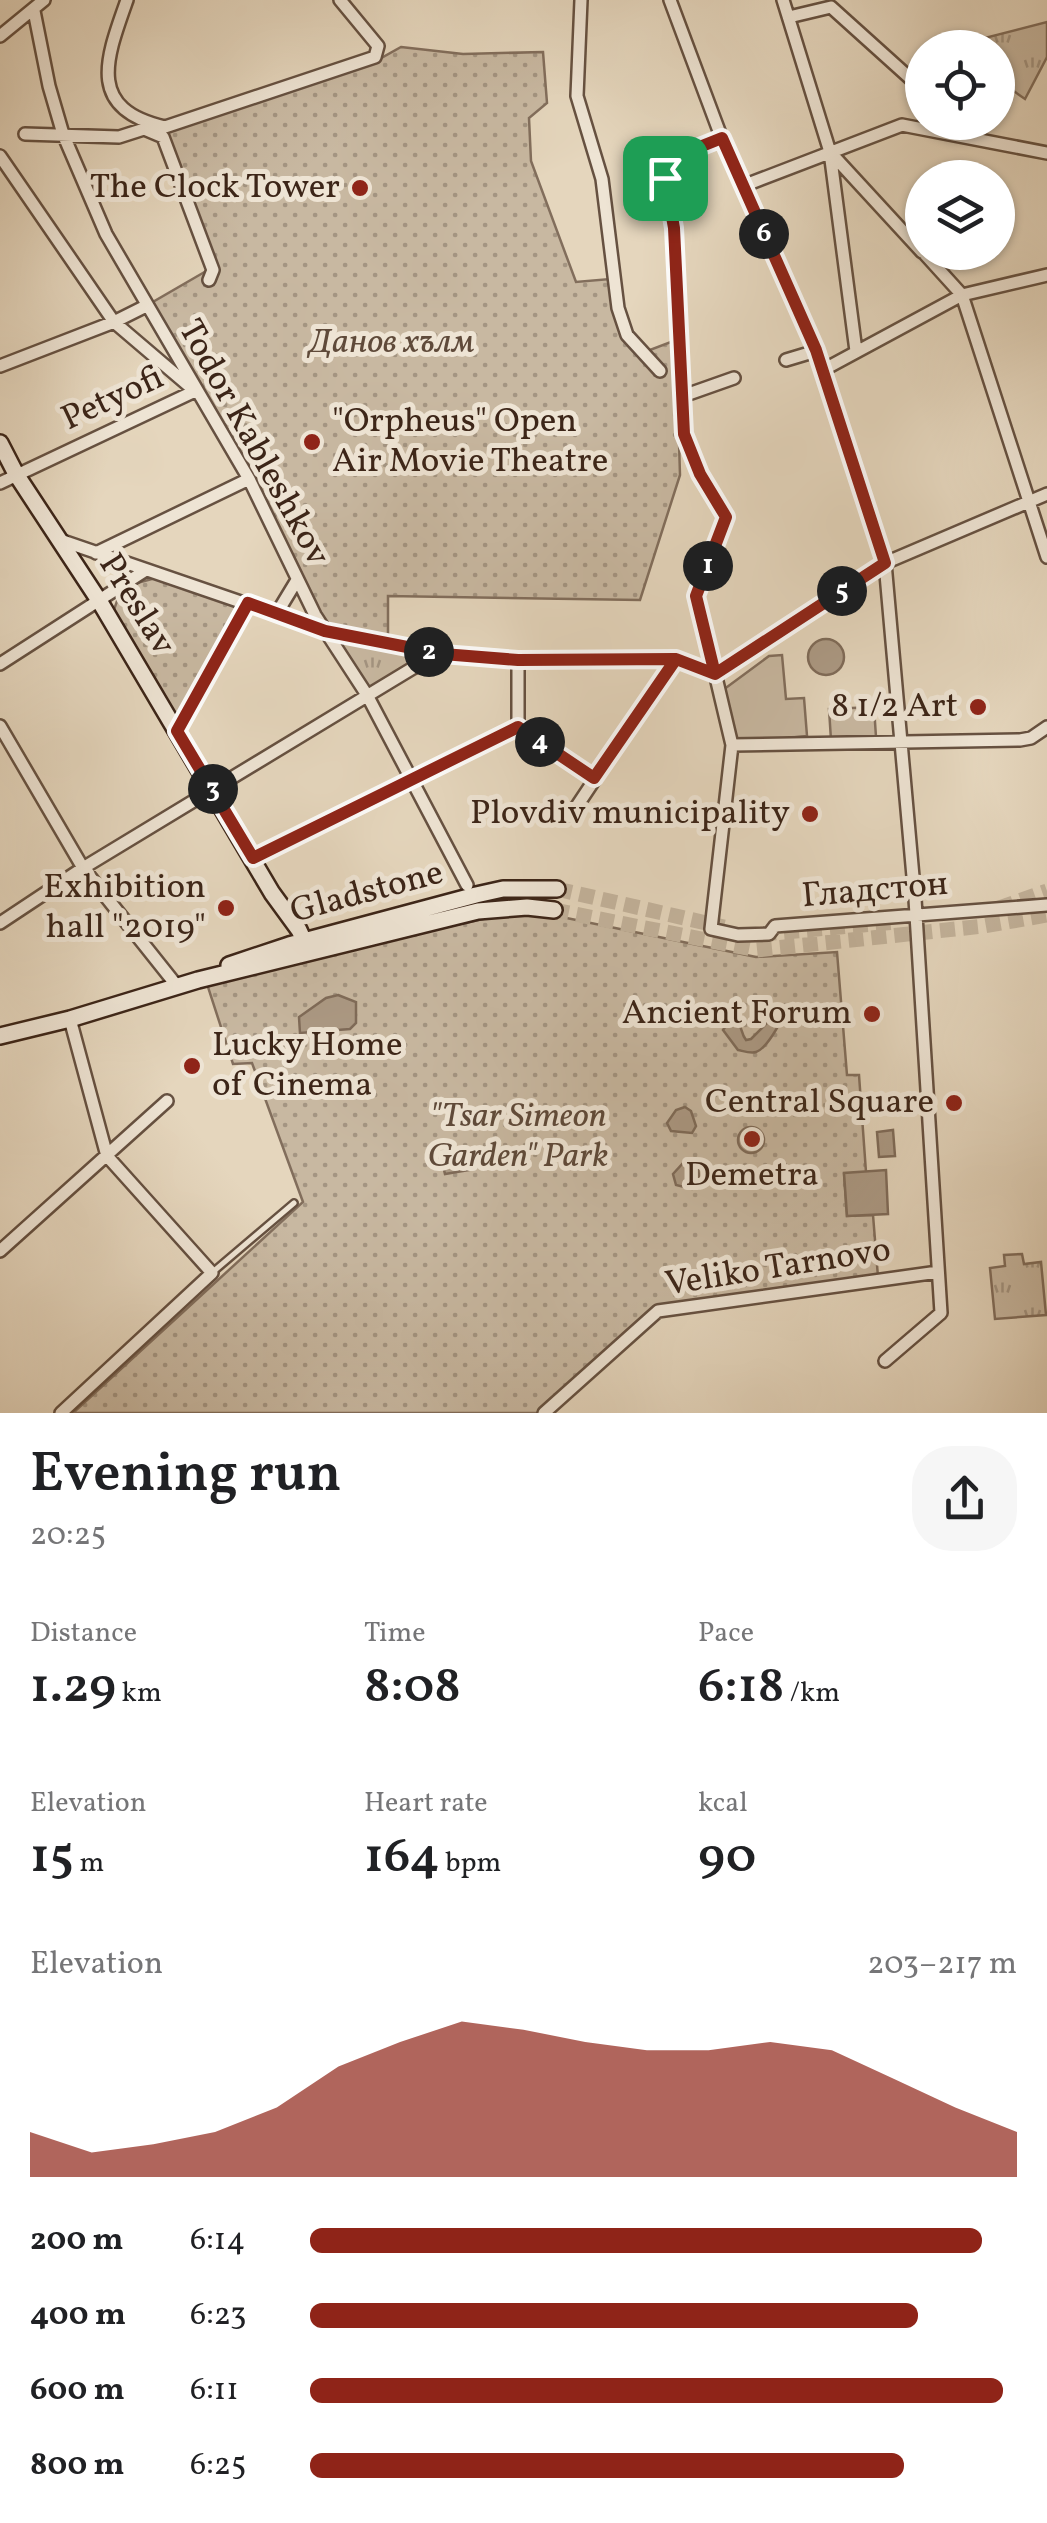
<!DOCTYPE html>
<meta charset="utf-8">
<style>
:root{--surface:#fff;--page:#f6f6f6;--text:#202124;--muted:#757577;--accent:#8f2418}
body{margin:0;font-family:Vollkorn,serif;background:var(--page);color:var(--text);height:100vh;display:flex;flex-direction:column;font-size:38px;white-space:nowrap}
*{box-sizing:border-box;margin:0}
p{font-size:32px;color:var(--muted)}
.icon{flex:none;width:55px;height:55px;fill:none;stroke:currentColor;stroke-width:2;stroke-linecap:round;stroke-linejoin:round}
.map{position:relative;height:1413px;overflow:hidden}
.panel{display:flex;flex-direction:column;background:var(--surface);flex:1}
.panel>*{flex:none}
.buttons{position:absolute;left:905px;top:30px;display:grid;gap:20px}
.buttons a{display:grid;place-items:center;width:110px;height:110px;border-radius:50%;background:var(--surface);box-shadow:0 2px 8px #0004;font-size:50px}
.pin{position:absolute;display:grid;place-items:center;width:85px;height:85px;color:#fff;margin:-42px;border-radius:20px;box-shadow:0 5px 15px #0006}
.km{position:absolute;width:50px;height:50px;margin:-25px;border-radius:50%;background:#222;color:#fff;font-size:28px;line-height:50px;text-align:center}
.round{display:grid;place-items:center;flex:none;width:105px;height:105px;border-radius:40px;background:var(--page)}
.summary{display:flex;align-items:center;justify-content:space-between;height:170px;padding:0 30px}
h1{font-size:55px;font-weight:600;line-height:75px}
.stats{display:grid;grid-template-columns:repeat(3,1fr);gap:15px;height:170px;padding:10px 30px}
.stats div{display:grid;align-content:center}
.stats b{font-size:50px;font-weight:600}
.stats small{font-size:28px;font-weight:400}
.stats p{font-size:28px}
.chart{height:280px;padding:20px 30px}
.chart p{display:flex;justify-content:space-between}
.chart svg{width:100%;height:180px;margin-top:10px;fill:var(--accent);opacity:.7}
ul{padding:0 30px;list-style:none;font-size:32px}
li{display:grid;grid-template-columns:160px 120px 1fr;align-items:center;height:75px}
li i{height:25px;border-radius:12px;background:var(--accent)}
.map>svg:first-child{display:block}
.grass{fill:url(#grass-tufts);stroke:#826e5c;stroke-width:2.5}
.park{fill:url(#park-dots);stroke:#826e5c;stroke-width:2.5}
.garden{fill:#c8b8a1;stroke:#826e5c;stroke-width:2.5}
.water{fill:#ac9a85;stroke:#7f6b59;stroke-width:2.5}
.lines{fill:none;stroke-linecap:round;stroke-linejoin:round}
.secondary-tunnel{stroke:#c3b39c;stroke-width:15;stroke-dasharray:15 8;stroke-linecap:butt}
.lane-casing{stroke:#665141;stroke-width:10}
.street-casing{stroke:#665141;stroke-width:16}
.secondary-casing{stroke:#3c2518;stroke-width:20}
.lane{stroke:#eee4d4;stroke-width:5}
.street{stroke:#eee4d4;stroke-width:11}
.secondary{stroke:#eee4d4;stroke-width:15}
.route-casing{stroke:#fff;stroke-width:20}
.route{stroke:#8f2418;stroke-width:12}
.poi-dot{fill:#8f2418;stroke:#eee4d4;stroke-width:4}
.labels{text-anchor:middle;dominant-baseline:central;stroke-width:10;stroke-linejoin:round;paint-order:stroke}
.poi-label{font-size:35px;fill:#3c2518;stroke:#eee4d4;text-anchor:end}
.park-label{font-size:35px;font-style:italic;fill:#5f4a3a;stroke:#eee4d4}
.street-label{font-size:35px;fill:#3c2518;stroke:#eee4d4}
</style>
<div class="map">
<svg width="1047" height="1413" viewBox="0 0 1047 1413">
<defs>
<pattern id="grass-tufts" width="24" height="20" patternUnits="userSpaceOnUse" patternTransform="scale(2.5)"><rect width="24" height="20" fill="#c8b8a1"/><path d="M3 7l-1-3M5 7V3M7 7l1-3M15 17l-1-3M17 17v-4M19 17l1-3" fill="none" stroke="#a49582"/></pattern>
<pattern id="park-dots" width="8" height="8" patternUnits="userSpaceOnUse" patternTransform="scale(2.5)"><rect width="8" height="8" fill="#c8b8a1"/><path d="M2 2h.1M6 6h.1" fill="none" stroke="#a49582" stroke-width="1.8" stroke-linecap="round"/></pattern>
</defs>
<rect width="100%" height="100%" fill="#e5d6bd"/>
<filter id="stains"><feTurbulence type="fractalNoise" baseFrequency=".002" numOctaves="4"/><feColorMatrix values="0 0 0 0 .2 0 0 0 0 .09 0 0 0 0 .02 0 0 0 .5 -.17"/></filter>
<radialGradient id="worn" r=".72"><stop offset=".6" stop-color="#630" stop-opacity="0"/><stop offset="1" stop-color="#630" stop-opacity=".3"/></radialGradient>
<path class="grass" d="M1047,22v35l-22,42 -27,-19v-32l-36,-1 3,-4z
M351,636l90,19 -74,40 -30,-46z
M1022,1254l2,10 17,-2 5,53 -51,4 -5,-51 15,-2 -1,-11z"/>
<path class="park" d="M401,47l62,7 80,-2 4,51 -18,15 2,43 45,121 34,-3 26,70 14,1 26,-10 4,135 -40,125 -252,-4v47l-37,-7 -36,-21 -66,-136 -103,-173 62,-36 -45,-141 211,-67z
M163,576l84,27 -70,128 -66,-113 11,-31z
M506,914l46,1 204,42 81,-5 10,123h12l7,97 -22,2 3,42 26,-1 5,62 -221,30 -119,106h-465l230,-211 -51,-139 -19,1 -26,-80 148,-37z"/>
<path class="garden" d="M782,655l4,44 18,-1 3,38 -70,7 -14,-53 46,-34z
M874,707l2,30 -45,3 -2,-31z"/>
<path class="water" d="M808 657a18 18 0 1 1 36 0a18 18 0 1 1-36 0Z
M338,995l18,7v21l-6,6 -50,4 -1,-16 27,-19z
M772,1004l12,6c-1,11 -18,39 -28,42 -5,2 -13,-1 -18,-2l-15,-20 8,-11c13,4 8,12 15,21l5,-1 16,-16 -1,-15z
M685,1107l6,4 5,15 -4,7 -21,-2 -4,-8 9,-13z
M738 1140a13 13 0 1 1 26 0a13 13 0 1 1-26 0Z
M893,1130l2,26 -16,1 -2,-25z
M466,1153l3,17 -24,4 -4,-16z
M691,1161l7,6 2,18 -8,4 -16,-4 -3,-11 11,-12z
M886,1170l2,44 -41,2 -3,-43z"/>
<g class="lines">
<path class="secondary-tunnel" d="M557,889l167,38
M999,908l48,-17
M554,910l203,40 227,-24 63,-11
M761,934l136,-12"/>
<defs>
<path id="lane" d="M214,1271l80,-68"/>
<path id="street" d="M127,0c-21,59 -41,109 38,127l210,-70 3,-11 -38,-46
M581,0l-4,96 25,83 16,129 9,27 33,36
M670,0l52,139 94,212 69,212 30,336 26,414 -56,48
M783,0l47,152 92,100
M34,11l15,75 14,48 43,100 143,245 66,136 52,80 100,190
M789,17l42,-10 91,82
M0,36l44,-36
M25,134l94,3 25,-8 19,8 50,133 -4,10
M722,139l-50,19 -7,20 9,50 10,205 15,41 27,43 -29,80 35,148 -21,184 27,6 31,-1 6,-8 272,-21
M830,152l26,199
M0,156l114,166 81,69 -195,92
M743,186l159,-61 145,28
M923,252l39,43 85,262
M786,360l30,-9
M0,366l114,-44 32,-16
M823,370l139,-75 85,-20
M683,396l51,-18
M60,540l265,91 127,24 66,5 157,-1 40,15
M96,553l153,-74
M277,613l20,-33
M0,664l146,-94
M715,674l170,-111 162,-69
M0,726l83,142 94,118
M518,727v-67
M177,731l70,-128
M732,745l288,-5 11,-2 16,-11
M571,815l104,-156
M253,858l265,-131 77,50
M0,923l83,-55 330,-200 27,-13
M0,1251l167,-150
M61,1413l151,-140 -105,-117 -37,-137
M544,1413l114,-102 280,-39"/>
<path id="secondary" d="M0,443l16,31 84,128 172,291 27,37 5,11 -4,14
M229,965l60,-20 187,-50 27,-6h54
M0,1036l70,-17 128,-39 280,-69 49,-4 27,3"/>
</defs>
<use href="#lane" class="lane-casing"/>
<use href="#street" class="street-casing"/>
<use href="#secondary" class="secondary-casing"/>
<use href="#lane" class="lane"/>
<use href="#street" class="street"/>
<use href="#secondary" class="secondary"/>
</g>
<g class="lines">
<defs>
<path id="route" d="M665,178l9,50 10,206 16,40 26,43 -30,79 19,78 -39,-15 -158,1 -75,-6 -118,-23 -77,-28 -71,128 76,127 265,-131 76,51 82,-119 39,15 170,-111 -69,-213 -94,-212 -50,20 -7,20"/>
</defs>
<use href="#route" class="route-casing"/>
<use href="#route" class="route"/>
</g>
<g class="poi-dot">
<circle cx="360" cy="188" r="10"/>
<circle cx="312" cy="442" r="10"/>
<circle cx="978" cy="707" r="10"/>
<circle cx="810" cy="814" r="10"/>
<circle cx="226" cy="908" r="10"/>
<circle cx="872" cy="1014" r="10"/>
<circle cx="192" cy="1066" r="10"/>
<circle cx="954" cy="1103" r="10"/>
<circle cx="752" cy="1139" r="10"/>
</g>
<g class="labels">
<g class="poi-label">
<text x="340" y="188">The Clock Tower</text>
<text x="332" y="422" text-anchor="start">"Orpheus" Open<tspan x="332" dy="40">Air Movie Theatre</tspan></text>
<text x="958" y="707">8 1/2 Art</text>
<text x="790" y="814">Plovdiv municipality</text>
<text x="206" y="888">Exhibition<tspan x="206" dy="40">hall "2019"</tspan></text>
<text x="852" y="1014">Ancient Forum</text>
<text x="212" y="1046" text-anchor="start">Lucky Home<tspan x="212" dy="40">of Cinema</tspan></text>
<text x="934" y="1103">Central Square</text>
<text x="752" y="1176" text-anchor="middle">Demetra</text>
</g>
<g class="park-label">
<text x="392" y="343">Данов хълм</text>
<text x="518" y="1117">"Tsar Simeon<tspan x="518" dy="40">Garden" Park</tspan></text>
</g>
<g class="street-label">
<text transform="translate(113 399) rotate(-25)">Petyofi</text>
<text transform="translate(253 443) rotate(61)">Todor Kableshkov</text>
<text transform="translate(136 605) rotate(58)">Preslav</text>
<text transform="translate(875 891) rotate(-5)">Гладстон</text>
<text transform="translate(367 893) rotate(-15)">Gladstone</text>
<text transform="translate(778 1268) rotate(-9)">Veliko Tarnovo</text>
</g>
</g>
<rect width="100%" height="100%" filter="url(#stains)"/>
<rect width="100%" height="100%" fill="url(#worn)"/>
</svg>
<div class="buttons">
<a><svg class="icon" aria-label="locate" viewBox="0 0 24 24"><circle cx="12" cy="12" r="6"/><path d="M12 2v4M12 18v4M2 12h4M18 12h4"/></svg></a>
<a><svg class="icon" aria-label="layers" viewBox="0 0 24 24"><path d="M12 4l9 5-9 5-9-5zM3 14l9 5 9-5"/></svg></a>
</div>
<div class="pin" style="left:665px;top:178px;background:#1e9e55"><svg class="icon" aria-label="arrive" viewBox="0 0 24 24"><path d="M6 21V4h12l-3 4 3 4H6"/></svg></div>
<b class="km" style="left:708px;top:566px">1</b>
<b class="km" style="left:429px;top:652px">2</b>
<b class="km" style="left:213px;top:789px">3</b>
<b class="km" style="left:540px;top:742px">4</b>
<b class="km" style="left:842px;top:591px">5</b>
<b class="km" style="left:764px;top:234px">6</b>
</div>
<section class="panel">
<div class="summary"><div><h1>Evening run</h1><p>20:25</p></div><a class="round"><svg class="icon" aria-label="share" viewBox="0 0 24 24"><path d="M12 15V3M7 8l5-5 5 5M5 13v7h14v-7"/></svg></a></div>
<div class="stats">
<div><p>Distance</p><b>1.29<small> km</small></b></div>
<div><p>Time</p><b>8:08</b></div>
<div><p>Pace</p><b>6:18<small> /km</small></b></div>
</div>
<div class="stats">
<div><p>Elevation</p><b>15<small> m</small></b></div>
<div><p>Heart rate</p><b>164<small> bpm</small></b></div>
<div><p>kcal</p><b>90</b></div>
</div>
<div class="chart"><p><span>Elevation</span>203–217 m</p>
<svg viewBox="0 0 160 44" preserveAspectRatio="none"><path d="M0 44V33L10 38L20 36L30 33L40 27L50 17L60 11L70 6L80 8L90 11L100 13L110 13L120 11L130 13L140 20L150 27L160 33V44z"/></svg>
</div>
<ul>
<li><b>200 m</b>6:14<i style="width:95%"></i></li>
<li><b>400 m</b>6:23<i style="width:86%"></i></li>
<li><b>600 m</b>6:11<i style="width:98%"></i></li>
<li><b>800 m</b>6:25<i style="width:84%"></i></li>
</ul>
</section>
